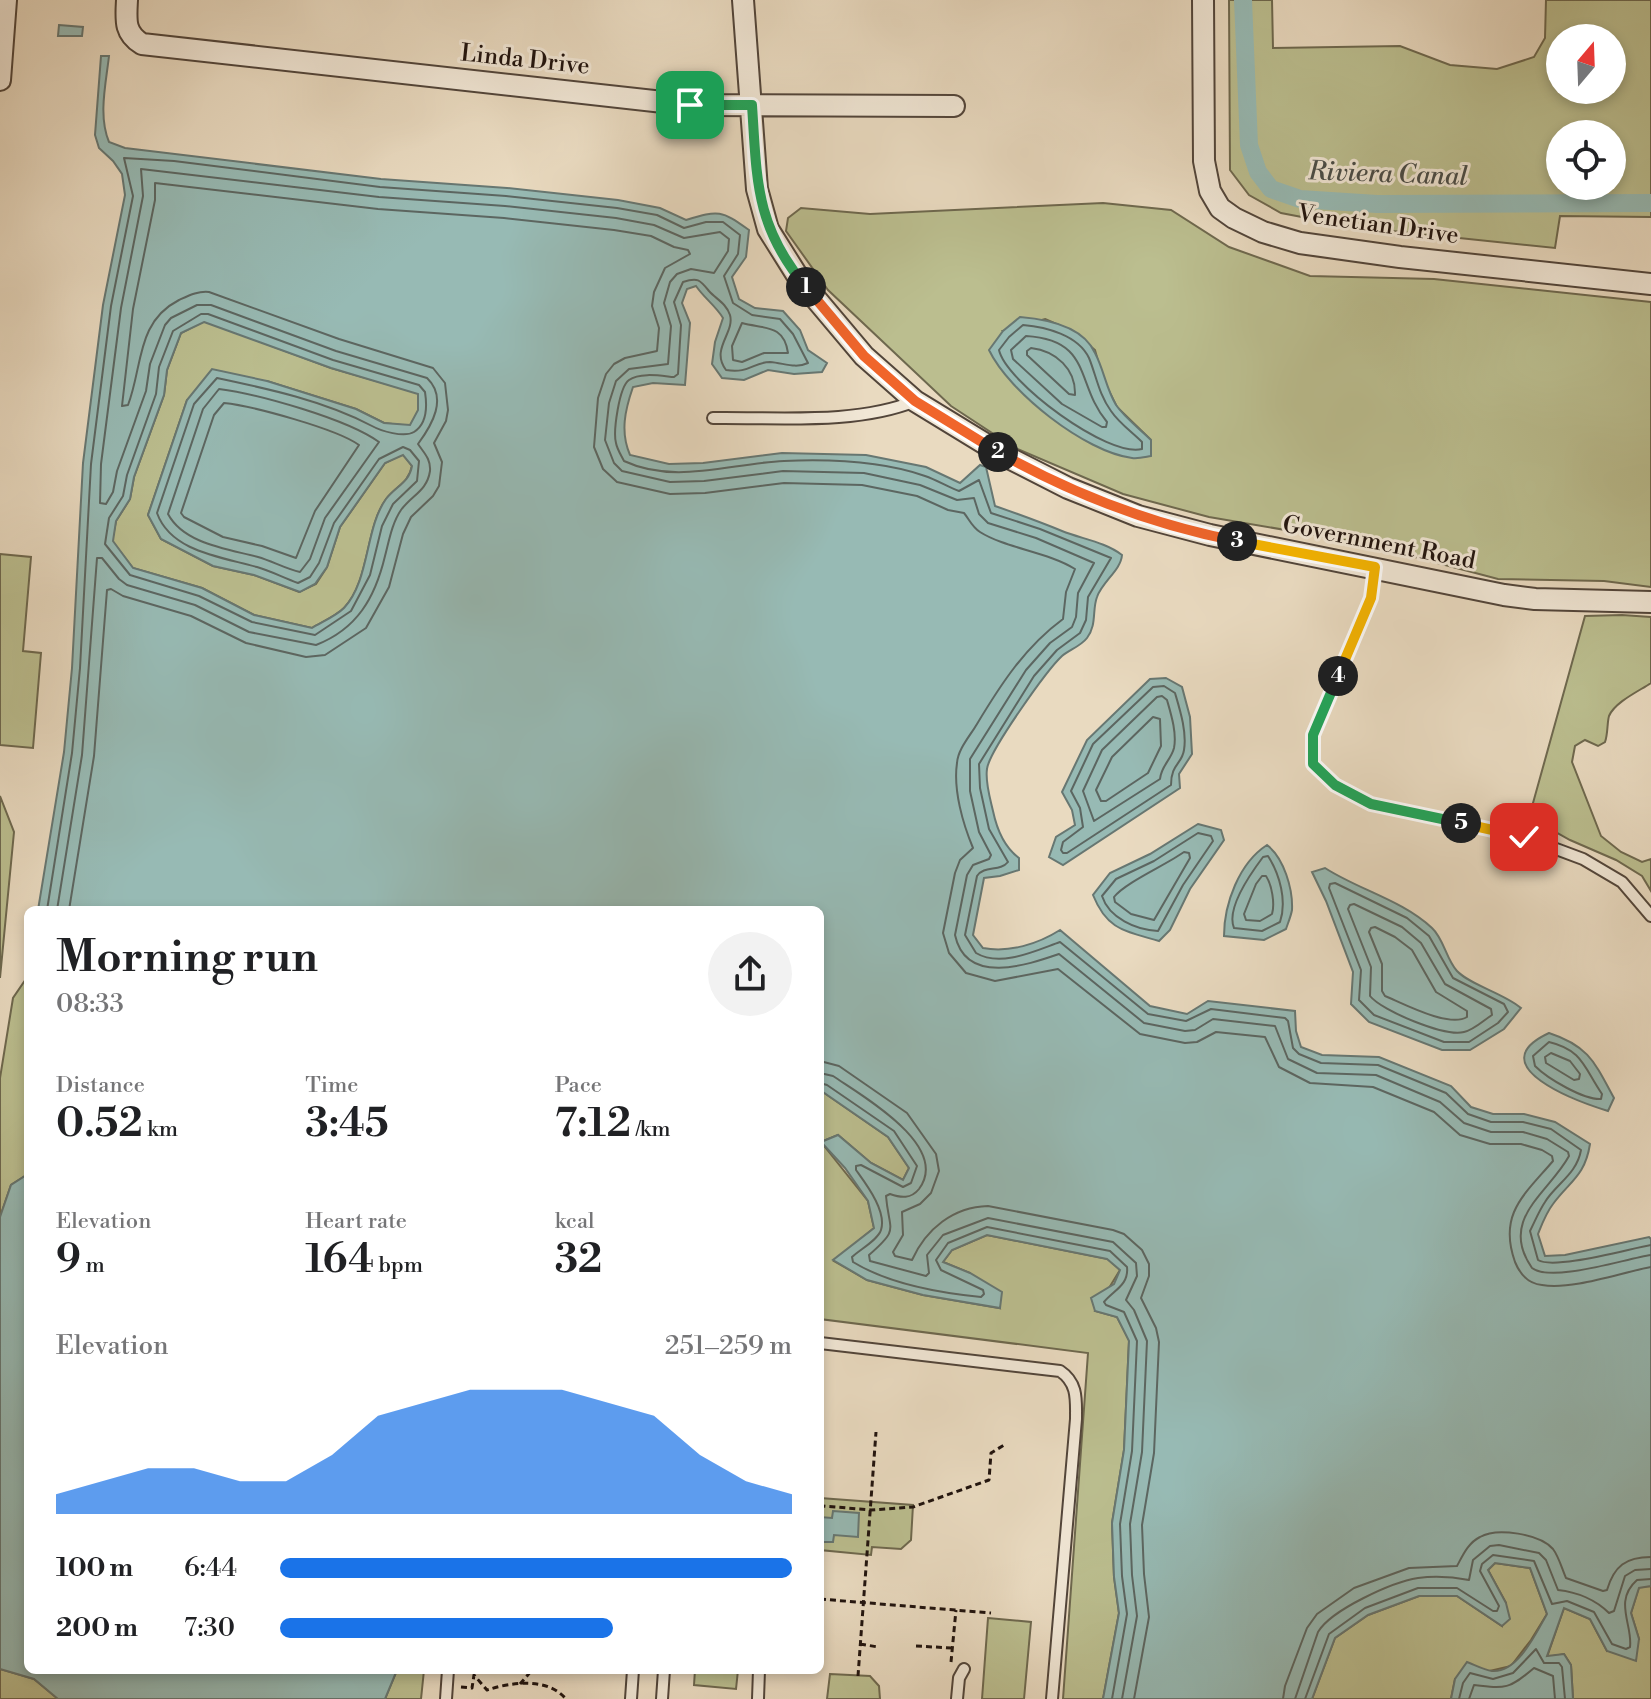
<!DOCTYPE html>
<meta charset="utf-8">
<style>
:root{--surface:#fff;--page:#f2f2f2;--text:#202124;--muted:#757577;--accent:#1a73e8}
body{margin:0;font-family:"Libre Bodoni",serif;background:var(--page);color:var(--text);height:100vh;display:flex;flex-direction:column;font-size:30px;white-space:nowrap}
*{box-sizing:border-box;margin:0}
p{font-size:26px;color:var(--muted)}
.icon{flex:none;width:44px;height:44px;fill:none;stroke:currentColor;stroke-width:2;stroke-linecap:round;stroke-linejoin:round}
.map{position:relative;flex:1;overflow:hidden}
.details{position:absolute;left:24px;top:906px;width:800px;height:768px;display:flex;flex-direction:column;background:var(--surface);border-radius:12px;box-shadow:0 4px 12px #0003}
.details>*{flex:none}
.needle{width:52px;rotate:19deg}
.tools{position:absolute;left:1546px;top:24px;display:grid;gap:16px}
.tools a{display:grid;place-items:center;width:80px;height:80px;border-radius:50%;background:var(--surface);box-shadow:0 4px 12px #0003;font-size:40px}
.pin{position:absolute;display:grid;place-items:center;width:68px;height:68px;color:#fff;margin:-34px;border-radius:16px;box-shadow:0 4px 12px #0006}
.km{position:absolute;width:40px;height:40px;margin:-20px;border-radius:50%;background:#222;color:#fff;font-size:22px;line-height:40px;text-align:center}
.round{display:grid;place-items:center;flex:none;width:84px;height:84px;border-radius:42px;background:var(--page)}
.headline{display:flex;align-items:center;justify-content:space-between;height:136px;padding:0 32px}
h1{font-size:44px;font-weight:600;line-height:60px}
.metrics{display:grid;grid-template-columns:repeat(3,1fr);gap:12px;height:136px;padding:8px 32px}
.metrics div{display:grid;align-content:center}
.metrics b{font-size:40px;font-weight:600}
.metrics small{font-size:22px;font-weight:400}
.metrics p{font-size:22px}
.chart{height:224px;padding:16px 32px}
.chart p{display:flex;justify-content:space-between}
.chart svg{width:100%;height:144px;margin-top:8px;fill:var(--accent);opacity:.7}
ul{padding:0 32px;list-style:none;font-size:26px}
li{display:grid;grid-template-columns:128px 96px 1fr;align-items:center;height:60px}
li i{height:20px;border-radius:10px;background:var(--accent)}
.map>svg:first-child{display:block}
.green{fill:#bbbe8f;stroke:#6e684e;stroke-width:2;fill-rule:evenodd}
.water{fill:#97bab4;stroke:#677772;stroke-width:2;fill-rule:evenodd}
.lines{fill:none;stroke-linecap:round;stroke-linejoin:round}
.shore{stroke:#5c6661;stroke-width:2}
.canal{stroke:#97bab4;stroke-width:18}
.lane-casing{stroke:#52453a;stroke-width:14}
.street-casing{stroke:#52453a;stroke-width:24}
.path{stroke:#20130e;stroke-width:3;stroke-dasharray:6 4;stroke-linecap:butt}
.lane{stroke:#f1e7d6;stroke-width:10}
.street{stroke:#f1e7d6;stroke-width:20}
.split-1-casing{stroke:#fff;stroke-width:16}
.split-2-casing{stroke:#fff;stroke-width:16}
.split-3-casing{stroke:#fff;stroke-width:16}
.split-4-casing{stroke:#fff;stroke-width:16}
.split-5-casing{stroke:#fff;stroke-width:16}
.split-6-casing{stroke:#fff;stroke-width:16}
.split-1{stroke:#22a559;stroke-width:10}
.split-2{stroke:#f0652b;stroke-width:10}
.split-3{stroke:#f0652b;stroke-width:10}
.split-4{stroke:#f5b400;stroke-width:10}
.split-5{stroke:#22a559;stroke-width:10}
.split-6{stroke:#f5b400;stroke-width:10}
.labels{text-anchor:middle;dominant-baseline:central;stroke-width:6;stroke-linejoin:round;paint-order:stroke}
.street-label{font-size:24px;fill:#20130e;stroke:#f1e7d6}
.water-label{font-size:26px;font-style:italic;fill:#4a4d48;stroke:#f1e7d6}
</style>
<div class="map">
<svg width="1651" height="1699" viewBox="0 0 1651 1699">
<rect width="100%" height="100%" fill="#e9dac0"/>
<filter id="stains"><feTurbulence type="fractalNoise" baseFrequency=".0025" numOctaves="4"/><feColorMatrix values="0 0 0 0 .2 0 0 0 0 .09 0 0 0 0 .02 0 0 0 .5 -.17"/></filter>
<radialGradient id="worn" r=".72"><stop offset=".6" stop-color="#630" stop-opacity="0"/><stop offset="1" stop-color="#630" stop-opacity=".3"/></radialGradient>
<path class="green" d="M1229,0h43l1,48 127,-2 50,19 47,4 37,-12 11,-19 1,-38h105v217l-91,-1 -5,32 -201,-21 -73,-14 -32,-18 -19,-25zM1560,38h52v52h-52zM1560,134h52v52h-52z
M1103,203l68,7 58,37 81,29 124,3 217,23v285l-47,-6 -106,-2 -136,-36 -153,-26 -86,-23 -108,-46 -64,-42 -123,-116 -42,-59 2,-13 13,-10 69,6zM1045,319l28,12 22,19 8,29 14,28 34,33 -148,-109z
M204,321l127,47 87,25 1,17 -9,16 -26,-3 -28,-14 -89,-28 -80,19 -39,115 13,24 52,27 41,9 45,17 17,-8 11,-17 13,-40 45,-64 18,-9 9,12c-3,17 -16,20 -26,33 -21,29 -16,82 -42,109 -8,8 -22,14 -32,20l-58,-13 -52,-27 -69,-20 -21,-27 4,-20 14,-22 4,-22 30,-82 3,-25 14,-37z
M0,554l31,3 -8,94 18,2 -8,95 -33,-3z
M1622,615l29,2v66c-12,8 -36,19 -42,33 -2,7 -1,18 -4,26l-7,4 -13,-6 -10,6 -3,16 29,74 20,16 21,10 9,-3v32l-9,-15 -26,-16 -46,-20 -27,-15 -15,-4 57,-205z
M0,796l14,36 -14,146z
M28,976v198l-17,11 -11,32v-139l13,-80z
M820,1090l68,47 21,31 -6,12 -32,-17 -33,-28 -17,7 47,59 6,27 -40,33 33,19 56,15 76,13 -29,-35 -27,-11 9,-12 35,-15 121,24 12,11 -25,41 22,6 12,23 -5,110 -12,73 2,54 5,36 -16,86h-40l25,-346 -268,-34z
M820,1498l93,7 -2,35 -10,9 -29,-2 -1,8 -51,-5z
M1495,1563l35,5 17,46 -16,26 -20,26 -56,13 -4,20h-139l23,-61 33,-23 51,-19h38l45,30 4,-23 -18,-33z
M1651,1586v113h-78l-2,-34 -7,-11 -17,3 17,-49 26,11 17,32 32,-12 -8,-26 8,-26z
M988,1618l43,4 -7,77h-42z
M0,1669l34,10 24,20h-58z
M397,1670h27l-3,29h-36z
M695,1670h43l-2,19 -42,-4z
M830,1674l40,2 9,10 1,13h-53z"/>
<path class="water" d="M59,25l24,2 -1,9h-24z
M101,56h8c-3,27 -11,60 0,86l16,6 256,31 126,9 111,12 42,8 26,12c33,-10 35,-10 63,10l-3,27 -14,20 7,22 16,9 28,3 17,19 8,20 19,13 -5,9 -28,2 -26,-4 -24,10 -22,-2 -10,-14 3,-22 8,-24c-8,-13 -18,-19 -27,-32l-9,3 -5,14 8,20 -5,62 -32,-2 -20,4c-8,23 -13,45 -3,68l39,9 34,-1 79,-10 84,2 60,12 34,16 20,-18 6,2 9,39c23,8 45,16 67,25 20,8 43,11 60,24 -1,15 -20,27 -25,42 -5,13 0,28 -10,41 -6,8 -18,12 -25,18 -15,14 -73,95 -75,113 -2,13 3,29 6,42 4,19 11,36 26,47v12l-19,6 -16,2 -11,57 10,13c26,5 55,-4 77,-18l90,76 37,8 21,-13 87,10 1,20 5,16 21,8 57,2 72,29 20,21 22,7h31l31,8 35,22c-5,32 -20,37 -37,60 -7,9 -11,20 -15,30l7,22 20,-1 84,-18 2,2v347l-12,2 -8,25 8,26 -3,22 -29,-10 -17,-32 -26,-11 -17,48 17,-2 7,11 2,34h-122l4,-20 12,-17c8,3 17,8 25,9 26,2 44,-38 55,-57l-17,-46 -35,-5 -7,7 18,33 4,16 -8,7 -45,-30h-38l-51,19 -33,23 -23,61h-209l16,-86 -5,-36 -2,-54 12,-73 5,-109 -12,-24 -22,-6 -4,-13 23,-14 6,-14 -13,-11 -120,-24 -35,15 -9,12 27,11 32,19 -2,16 -77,-13 -56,-15 -34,-20 41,-32 -6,-27 -23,-33 -24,-26 17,-7 33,28 32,17 6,-12 -21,-31 -68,-47v-180h-782l26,-158 8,-84 11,-205 20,-158 22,-110 -3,-21 -9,-13 -14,-13 -4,-13zM204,322l127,46 87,26v16l-8,15 -26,-2 -28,-14 -89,-28 -55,-12 -25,31 -39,115 13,24 52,27 41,9 46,17 15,-8 12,-17 13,-40 45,-64 18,-8 9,11c-3,17 -16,20 -26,33 -21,29 -16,81 -42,109 -8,8 -22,14 -32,20l-58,-13 -52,-27 -69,-20 -20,-27 3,-20 14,-22 4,-22 30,-82 3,-25 14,-37z
M1020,317c25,2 63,9 75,36 9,17 11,35 21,52 9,13 24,24 35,35v16c-6,1 -13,3 -19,2 -47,-6 -123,-66 -143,-108l14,-19z
M1166,678l16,9 8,30 2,37 -13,20 1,14 -117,77 -14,-8 7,-20 19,-12 -3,-15 -10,-18 25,-52 63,-61z
M1198,824l23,6 3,10 -34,49 -20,41 -11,11c-34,-10 -52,-11 -66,-46l17,-22 40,-19z
M1267,845c17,13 26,44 25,65 -1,6 -4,13 -6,19l-22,11 -40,-4c0,-32 15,-73 43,-91z
M1325,868c34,22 77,32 107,60 12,11 14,31 25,43 13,14 46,22 64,37l-17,21 -34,21h-28l-73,-28 -18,-18 2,-32 -27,-71 -14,-29z
M1549,1033c40,13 46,30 65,65l-6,13c-29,-9 -130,-45 -59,-78z
M28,1174v496h369l-12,29h-327l-24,-20 -34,-10v-452l11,-32z
M833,1511l26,2 -1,24 -24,-2 -1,7h-13v-25l12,1z"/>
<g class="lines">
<path class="shore" d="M201,314h7l125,46 86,25 6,7c2,13 2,32 -11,40 -10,6 -33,-1 -42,-6 -47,-25 -103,-37 -155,-48l-23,26 -37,109c14,39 65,44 100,54 14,4 27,11 41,16l12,-6 9,-14 15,-40 45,-64 24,-12 7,3 9,11 -2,20 -24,23 -11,22 -12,49 -19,36 -36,24 -63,-13 -53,-26 -69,-21 -25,-31 4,-26 14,-22 4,-21 29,-81 3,-27 14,-36z
M742,323c22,6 42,1 46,30h-24l-22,9 -9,-2 -1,-14z
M1023,325c23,2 55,10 66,33 7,17 10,37 22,53 8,12 21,21 31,31v7c-34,9 -136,-67 -143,-99l10,-13z
M1026,336c67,4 49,48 81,86l-1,5h-4l-40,-23 -49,-45 -2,-9z
M1031,348c25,3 45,21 44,47l-6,-1 -42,-39v-4z
M219,389c40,5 128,30 160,53l-54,76 -15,41 -10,13c-14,-3 -28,-11 -42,-15 -30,-8 -74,-13 -90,-43l35,-105z
M224,403c29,3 113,26 135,42l-44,66 -19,47 -34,-12 -39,-9 -39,-20 -3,-4 33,-98z
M1164,686l11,7c5,17 12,39 9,57 -2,14 -13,14 -13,35l-104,68h-4l-2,-3 2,-8 20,-15 -3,-19 -9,-17 22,-47 60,-57z
M1162,696l5,4c4,14 10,33 7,48 -3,12 -13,18 -14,31l-66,42 -11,-30 19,-41 55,-53z
M1153,717l7,2 1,27 -13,27 -42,28h-5l-5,-11 16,-33z
M1198,833l13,3 2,5 -30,44 -25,46c-22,-1 -49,-13 -56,-35l14,-17 38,-18z
M1184,852l5,1 1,5 -36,62 -23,-6 -16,-12 -1,-5c12,-15 52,-32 70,-45z
M1268,856c12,19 19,45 12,66l-18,9 -28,-3c-8,-19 17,-55 29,-71z
M1262,876h4c6,9 9,28 6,38l-12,7 -14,-1 -2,-6 12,-30z
M1335,883l72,35 22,18 24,42 51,26 4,8 -10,11 -29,19h-25l-70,-27 -15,-15 2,-30 -32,-82 1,-4z
M1354,904l48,23 19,16 24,41 46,25 1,6c-8,5 -18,15 -28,17 -19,5 -82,-21 -94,-36l1,-29 -23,-58 2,-4z
M47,910l25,-157 8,-85 11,-204 20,-158 22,-110 -9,-38 50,3 206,26 126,9 111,12 40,7 27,13 22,-6h17l17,13 -2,19 -14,22 9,27 19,12 28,4 13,15 15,29c-13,6 -24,0 -38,-1 -17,0 -21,12 -44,8 -16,-21 9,-37 4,-55 -4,-12 -14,-16 -21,-24 -9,-11 -11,-14 -26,-9l-9,20 7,23 -3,49 -4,3c-12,-1 -34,-5 -45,3 -10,7 -16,52 -13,63 1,6 5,12 8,18 51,24 107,2 160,0 45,-2 98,0 141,15 12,4 23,11 34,15l20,-11 12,33 49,16 71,29 -23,39 -2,23 -6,13 -23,17 -23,26 -55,88 1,24 9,41 19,33c-8,10 -24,3 -31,14l-12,59 11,18c25,15 61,-3 84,-11l88,72 38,7 25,-12 74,9 3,3 5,27 6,6 22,9 57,2 68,28 22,21 23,8h32l28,7 30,21c-4,24 -25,34 -36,52 -6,9 -10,19 -15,29l8,29c16,10 90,-11 113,-15
M57,910l25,-155 15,-197h5l17,21 8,6 68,20 54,27 67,13c41,-16 59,-47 69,-89 4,-15 7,-33 16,-46 11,-15 26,-19 29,-39 1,-12 -6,-18 -12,-27 14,-19 30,-46 9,-66l-91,-27 -125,-46h-14l-26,13 -6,7 -15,39 -4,27 -29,80 -4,21 -7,12 -6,-1 1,-39 20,-156 22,-112 -2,-27 238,28 126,9 111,12 38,7 30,13 36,-6 9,7 -1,12 -14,22 -23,-4 -14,5 -7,8 -6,21 7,23 -3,38 -39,5 -13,12 -7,22 -4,37 9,23 8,8 48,11 34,-1 79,-10 81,2 56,12 37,15 17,-2 5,16 9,9 48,15 58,25 -16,30 -2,24 -4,10 -22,16 -24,27 -56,89v32l9,41 12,23 -2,4 -16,6 -6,10 -12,60c11,51 72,30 104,19l85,69 41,8 10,-1 18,-11 62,7 13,33 29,14 59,2 64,27 24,21 27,9h32l24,7 21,13 1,4c-20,37 -71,63 -37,112 20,15 92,-9 119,-13
M69,910l25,-154 13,-166 4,-1 12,7 68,20 55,27 60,14 19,-2 41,-27 23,-41 14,-53 8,-17 22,-21 6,-10 3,-24 -8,-19 12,-22 2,-11 -3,-27 -12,-15 -94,-29 -130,-47c-11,-1 -19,3 -30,8 -43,22 -36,66 -51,105l-6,1 11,-97 22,-109v-17l223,26 126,9 110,12 37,6 23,11 14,3 2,4 -25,14 -11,24 -2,14 7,22 -2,23 -32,7 -11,6 -8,10 -8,24 -4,49 9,22 14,13 53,12 35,-1 79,-10 78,2 55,11 31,14 16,3c5,6 8,14 16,19 25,16 68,20 95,37l-9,23 -3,27c-38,28 -62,65 -86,105 -7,12 -19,25 -20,39 -4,27 6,61 16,85l-13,12 -5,13 -12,60 6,20 17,20 29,8 63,-12 82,65 45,9 12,-1 19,-10 49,5 14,30 31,16 63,4 61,25 26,23 30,9h31l21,6 10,6 1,5c-29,34 -55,53 -38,101 5,12 14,22 27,23 31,5 77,-12 109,-18
M1375,927l20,10 17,13 24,42 31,19v6c-18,11 -63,-13 -82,-21l-3,-5v-27l-13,-32 2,-4z
M1549,1042c34,8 35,26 53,52l-1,5c-17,1 -53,-20 -66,-33l-2,-10z
M1551,1053l19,8 10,13 -1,5 -5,1 -28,-17 -1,-6z
M820,1061l19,5 68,47 29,41 3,17 -8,22 -11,11 -18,8 1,23 -10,17 2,4 17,4c14,-31 41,-53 76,-54l125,24 11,4 18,16 7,14v12l-8,22 15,30 3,14 -5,111 -12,72 2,49 5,43 -15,82
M820,1073l13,3c29,20 118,70 86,113 -8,10 -18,9 -29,5l-4,2c3,36 14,32 -17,59l1,6 56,15 3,-3 -2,-18 16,-20 45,-17 125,24 23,21 1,13 -11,24 8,10 13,31 -5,111 -12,72 2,51 5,41 -15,83
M820,1083l7,2 67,46 23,35 -6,17 -8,4 -42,-22 -5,1v4c10,14 31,41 25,60 -3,10 -22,20 -29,27l1,5c36,22 87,31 128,35l3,-3 -1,-4 -42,-20 -5,-10 12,-17 39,-16 123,24 17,16c2,18 -13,23 -23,35l2,3 18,7 13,29 -5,110 -12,73 2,52 5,38 -15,85
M1283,1699l2,-13 22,-58 10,-14 37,-26 55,-20 48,-2c6,-11 11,-23 23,-29 17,-10 60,-3 73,12 6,8 9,20 13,29l37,13 4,-1c7,-24 19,-33 44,-33
M1295,1699l23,-67c13,-22 74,-50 100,-54 16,-2 35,-1 51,2l4,-20 17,-14 9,-1 40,8 7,7 12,30c19,2 38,10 51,23l5,-2 11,-35 10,-6 16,-1
M1305,1699l24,-65 36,-26 53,-20h39l36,23h4l2,-5 -19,-35 2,-7 11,-9 41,6 18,43 15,-3 27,11 18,32 14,5 4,-2c3,-22 -17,-46 7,-67l14,-1
M1459,1699l4,-16 7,-10 23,6 20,-6 23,-24 8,14h15l3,4 3,32
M1469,1699l5,-14c32,4 35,4 60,-17l19,8 2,23"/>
<path class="canal" d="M1243,0l6,145 9,27 13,17 29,10 77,5 274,-1"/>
<defs>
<path id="lane" d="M713,418c64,-1 143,7 202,-17
M1375,567l-4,31 -58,137v29l22,21 36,19 153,33 59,22 39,23 29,34
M820,1343l240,28c18,12 16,29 16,48l-24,280
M446,1699l2,-29
M631,1699l2,-29
M662,1699l2,-29
M758,1699l1,-29
M957,1699l2,-21 5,-9"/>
<path id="street" d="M127,0c-1,20 -3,33 15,44l548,61 264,1
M743,0l14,189 11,40 32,51 64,76 51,45 90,55 63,32 70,28 72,19 294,60 31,4 116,3
M1203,0l1,161 6,30 10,17 14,10 29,14 37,11 100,14 251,27
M0,80l6,-80"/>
</defs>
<use href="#lane" class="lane-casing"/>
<use href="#street" class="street-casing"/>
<path class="path" d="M820,1508l3,-2 48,4 42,-3 76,-27 2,-27 13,-8
M820,1599l171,14
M860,1644l18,3
M916,1646l36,2
M951,1662l5,-52
M858,1676l18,-244
M520,1684l12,-14
M461,1687l11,1 2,-13 13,15c25,-8 60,-13 79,9"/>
<use href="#lane" class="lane"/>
<use href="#street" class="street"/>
</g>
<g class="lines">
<defs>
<path id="split-1" d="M690,105h62c5,75 3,121 54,182"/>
<path id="split-2" d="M806,287l58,69 51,45 83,51"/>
<path id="split-3" d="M998,452c75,42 155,73 239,89"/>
<path id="split-4" d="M1237,541l138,26 -4,31 -33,78"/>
<path id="split-5" d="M1338,676l-25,59v29l22,21 36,19 90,19"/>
<path id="split-6" d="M1461,823l63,14"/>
</defs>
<use href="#split-1" class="split-1-casing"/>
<use href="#split-2" class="split-2-casing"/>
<use href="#split-3" class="split-3-casing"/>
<use href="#split-4" class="split-4-casing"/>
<use href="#split-5" class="split-5-casing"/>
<use href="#split-6" class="split-6-casing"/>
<use href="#split-1" class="split-1"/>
<use href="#split-2" class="split-2"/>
<use href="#split-3" class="split-3"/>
<use href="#split-4" class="split-4"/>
<use href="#split-5" class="split-5"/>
<use href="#split-6" class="split-6"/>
</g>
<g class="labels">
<g class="street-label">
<text transform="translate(525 60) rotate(6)">Linda Drive</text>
<text transform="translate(1378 225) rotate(8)">Venetian Drive</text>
<text transform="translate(1379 543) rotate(11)">Government Road</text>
</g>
<g class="water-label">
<text transform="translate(1388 174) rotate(2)">Riviera Canal</text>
</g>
</g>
<rect width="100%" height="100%" filter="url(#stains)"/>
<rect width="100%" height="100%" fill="url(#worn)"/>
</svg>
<div class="tools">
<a><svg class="needle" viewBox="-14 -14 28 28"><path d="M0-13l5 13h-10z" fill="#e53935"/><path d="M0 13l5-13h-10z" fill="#757577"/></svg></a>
<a><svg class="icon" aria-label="locate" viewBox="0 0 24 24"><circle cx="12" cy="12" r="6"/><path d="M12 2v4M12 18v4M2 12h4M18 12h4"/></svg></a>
</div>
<div class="pin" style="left:690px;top:105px;background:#1e9e55"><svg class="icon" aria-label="arrive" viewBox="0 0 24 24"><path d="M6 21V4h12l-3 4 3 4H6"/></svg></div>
<div class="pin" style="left:1524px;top:837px;background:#d93025"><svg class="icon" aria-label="check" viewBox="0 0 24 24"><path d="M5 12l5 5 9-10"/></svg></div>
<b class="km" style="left:806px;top:287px">1</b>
<b class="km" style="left:998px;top:452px">2</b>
<b class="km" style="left:1237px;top:541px">3</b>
<b class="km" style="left:1338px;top:676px">4</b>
<b class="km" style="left:1461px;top:823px">5</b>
<section class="details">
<div class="headline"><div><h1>Morning run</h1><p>08:33</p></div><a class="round"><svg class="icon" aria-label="share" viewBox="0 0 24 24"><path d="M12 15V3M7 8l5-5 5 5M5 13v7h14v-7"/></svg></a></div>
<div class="metrics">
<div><p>Distance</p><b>0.52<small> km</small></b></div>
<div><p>Time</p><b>3:45</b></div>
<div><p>Pace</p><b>7:12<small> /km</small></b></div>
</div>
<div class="metrics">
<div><p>Elevation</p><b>9<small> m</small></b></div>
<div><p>Heart rate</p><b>164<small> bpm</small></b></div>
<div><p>kcal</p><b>32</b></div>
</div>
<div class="chart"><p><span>Elevation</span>251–259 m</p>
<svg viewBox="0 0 160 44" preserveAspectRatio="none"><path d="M0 44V38L10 34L20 30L30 30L40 34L50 34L60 26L70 14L80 10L90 6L100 6L110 6L120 10L130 14L140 26L150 34L160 38V44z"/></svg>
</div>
<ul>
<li><b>100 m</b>6:44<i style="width:100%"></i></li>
<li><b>200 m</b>7:30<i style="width:65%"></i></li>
</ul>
</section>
</div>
